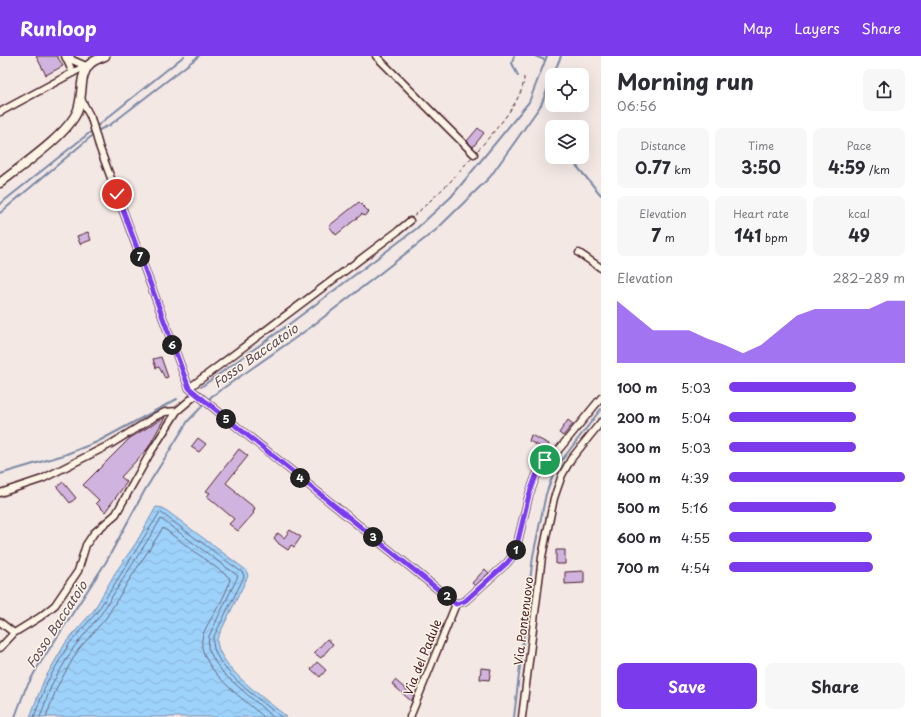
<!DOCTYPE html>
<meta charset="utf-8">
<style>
:root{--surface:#fff;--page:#f7f7f7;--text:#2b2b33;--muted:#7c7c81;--accent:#7c3aed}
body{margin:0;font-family:"Playpen Sans",sans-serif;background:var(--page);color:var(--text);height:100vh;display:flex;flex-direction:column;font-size:15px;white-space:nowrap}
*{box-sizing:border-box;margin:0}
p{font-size:13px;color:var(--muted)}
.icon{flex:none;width:22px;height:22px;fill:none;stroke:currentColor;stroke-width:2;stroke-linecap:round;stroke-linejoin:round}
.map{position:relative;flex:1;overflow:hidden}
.panel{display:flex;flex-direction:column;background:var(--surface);width:320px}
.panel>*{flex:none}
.buttons{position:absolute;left:545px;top:12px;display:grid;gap:8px}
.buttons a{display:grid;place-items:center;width:44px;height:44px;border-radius:8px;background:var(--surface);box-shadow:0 4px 16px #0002;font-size:20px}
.pin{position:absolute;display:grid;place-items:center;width:34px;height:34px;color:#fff;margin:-17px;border:2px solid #fff;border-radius:50%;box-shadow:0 1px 4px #0007}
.km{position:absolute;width:20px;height:20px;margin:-10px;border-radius:50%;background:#222;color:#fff;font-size:11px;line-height:20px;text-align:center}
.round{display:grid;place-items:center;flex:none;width:42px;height:42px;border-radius:8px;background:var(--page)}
.overview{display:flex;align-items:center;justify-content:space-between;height:68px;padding:0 16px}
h1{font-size:22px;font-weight:700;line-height:30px}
.figures{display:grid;grid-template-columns:repeat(3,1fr);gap:6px;height:68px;padding:4px 16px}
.figures div{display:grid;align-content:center;border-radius:8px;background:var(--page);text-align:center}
.figures b{font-size:17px;font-weight:700}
.figures small{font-size:11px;font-weight:400}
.figures p{font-size:11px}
.chart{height:112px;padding:8px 16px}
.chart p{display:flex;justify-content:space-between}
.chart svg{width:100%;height:72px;margin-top:4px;fill:var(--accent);opacity:.7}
.action{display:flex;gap:8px;margin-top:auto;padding:8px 16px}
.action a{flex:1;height:46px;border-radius:8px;background:var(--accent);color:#fff;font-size:16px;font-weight:700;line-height:46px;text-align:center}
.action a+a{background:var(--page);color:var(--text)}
ul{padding:0 16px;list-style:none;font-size:13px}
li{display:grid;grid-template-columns:64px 48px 1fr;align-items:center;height:30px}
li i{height:10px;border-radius:5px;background:var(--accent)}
header{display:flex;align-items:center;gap:24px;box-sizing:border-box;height:56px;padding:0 20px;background:var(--accent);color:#fff}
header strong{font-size:19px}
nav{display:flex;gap:22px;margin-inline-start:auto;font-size:14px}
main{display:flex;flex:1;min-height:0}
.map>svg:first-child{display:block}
.water{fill:url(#water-waves);stroke:#7c8aa8}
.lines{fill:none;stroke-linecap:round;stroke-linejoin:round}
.shore{stroke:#6b677e;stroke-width:1}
.stream{stroke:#7c8aa8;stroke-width:2}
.building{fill:#d1b3df;stroke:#4a1f2b}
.minor-casing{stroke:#4a1f2b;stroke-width:9}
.major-casing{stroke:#4a1f2b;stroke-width:11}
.path{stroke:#4a1f2b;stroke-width:1;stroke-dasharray:4 3;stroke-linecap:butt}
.minor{stroke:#fcf5e5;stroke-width:6}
.major{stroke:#fcf5e5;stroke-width:8}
.route-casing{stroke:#fff;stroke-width:8}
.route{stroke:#7c3aed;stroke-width:5}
.labels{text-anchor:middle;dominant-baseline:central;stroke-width:3;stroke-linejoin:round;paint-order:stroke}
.street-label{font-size:12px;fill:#4a1f2b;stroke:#fcf5e5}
.water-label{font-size:13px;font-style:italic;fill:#5f4c5f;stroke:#fcf5e5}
</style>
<header>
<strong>Runloop</strong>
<nav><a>Map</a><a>Layers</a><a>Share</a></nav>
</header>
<main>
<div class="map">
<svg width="601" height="661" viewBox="0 0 601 661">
<defs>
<pattern id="water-waves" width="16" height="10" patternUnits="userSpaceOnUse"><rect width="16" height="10" fill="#9dd2fb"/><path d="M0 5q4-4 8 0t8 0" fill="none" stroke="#89b4d7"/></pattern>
</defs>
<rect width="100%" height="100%" fill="#f3e8e4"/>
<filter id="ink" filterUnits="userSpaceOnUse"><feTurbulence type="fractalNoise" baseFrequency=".025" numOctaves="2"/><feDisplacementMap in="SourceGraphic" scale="8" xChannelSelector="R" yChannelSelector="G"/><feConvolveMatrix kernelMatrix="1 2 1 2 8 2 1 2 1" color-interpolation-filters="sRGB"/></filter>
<g filter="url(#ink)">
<path class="water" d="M156,451l7,1 83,62 2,6 -31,63c-1,27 50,61 70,78h-257l14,-37 22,-38 28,-32 21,-37 21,-30z"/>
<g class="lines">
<path class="shore" d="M34,661l13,-35 22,-38 28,-32 63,-100 83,61 1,4 -4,8 -27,53c-3,29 47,61 68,79
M40,661l12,-33 22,-37 27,-33 60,-95 77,57 -29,60 -1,12 7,14 10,13 48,42
M46,661l11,-30 21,-37 28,-32 22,-36 35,-54 67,50c-2,17 -19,38 -26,54 -14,31 41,68 60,85"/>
<path class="stream" d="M514,0l-2,7 6,13
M535,0l10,4
M553,19l8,-19
M546,68l6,10
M96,71l88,-71
M569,101l32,38
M0,148l93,-74
M0,157l99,-83 11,-5 89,-69
M201,331l87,-62 128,-96 35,-32 78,-95 18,-46
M0,418l64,-19 33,-13 80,-43
M15,661l10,-27 12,-22 69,-106 39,-72 43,-69 24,-25 99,-69 125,-97 54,-53 51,-72 11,-27
M514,661l19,-161 13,-62 9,-25 46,-60"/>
</g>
<path class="building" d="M36,0h21l6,10 -17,9z
M478,72l6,5 -11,14 -6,-6z
M359,146l10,10 -5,4 -2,-2 -26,21 -7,-9z
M88,176l3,8 -11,4 -3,-8z
M161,301l7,20 -3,1 -6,-11 -3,1 -3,-9z
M165,361l-17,31 -27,29 6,5 -22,30 -9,-9 3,-3 -16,-15 47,-47z
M568,364l5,4 -10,12 -4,-3z
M531,379l18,9 -2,6 -18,-9z
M198,382l8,6 -7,8 -8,-5z
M239,393l9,7 -22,27 10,8 -1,1 20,16 -2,4 1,1 -16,18 -9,-7 5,-5 -27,-23 3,-3 -4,-2z
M63,426l13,16 -6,5 -13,-16z
M290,474l11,7 -7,10 -3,-2 -3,5 -9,-6 -5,-6 4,-5 6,5z
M556,494h9v14h-9z
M485,513l4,4 -14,13 -3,-3z
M584,515v12l-19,1v-12z
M327,583l6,5 -12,14 -7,-5z
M317,606l9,8 -6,7 -9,-8z
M481,612l10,1 -2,11 -9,-1z
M395,624l19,16 -3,5 -19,-17z"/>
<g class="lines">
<defs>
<path id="minor" d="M65,0l8,17
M70,0l2,4 14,6
M376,0l98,98
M81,43l10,19 8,28 90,242 267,216
M0,56l89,-48
M579,197l22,15
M189,332l209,-157 12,-10
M0,437l42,-14 69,-35 45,-28 9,-4 12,-1
M456,548l9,-3 42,-38 8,-10 14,-58 7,-19 9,-15 11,-8 45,-55
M0,566l14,11
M0,592l14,-15 26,-16 15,-12 23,-34 8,-26 8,-12 22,-19 33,-59 28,-44 20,-17
M410,661l46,-113
M522,661l20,-160 12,-59 8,-23 9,-16 30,-37"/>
<path id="major" d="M0,127c21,-17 66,-47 77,-71 7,-15 1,-34 12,-47 3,-4 11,-7 16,-9"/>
</defs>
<use href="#minor" class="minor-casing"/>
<use href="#major" class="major-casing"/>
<path class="path" d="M478,94c14,-16 47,-52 46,-73
M414,160l36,-34 21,-24"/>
<use href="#minor" class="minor"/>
<use href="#major" class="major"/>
</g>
</g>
<g class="lines" filter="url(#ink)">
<defs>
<path id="route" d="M117,138l72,194 267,216 9,-3 42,-38 8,-10 14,-58 7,-19 9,-16"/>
</defs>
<use href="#route" class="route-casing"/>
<use href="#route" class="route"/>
</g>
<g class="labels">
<g class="street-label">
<text transform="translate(523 565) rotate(-83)">Via Pontenuovo</text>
<text transform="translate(422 601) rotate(-68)">Via del Padule</text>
</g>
<g class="water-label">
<text transform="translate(255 299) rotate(-35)">Fosso Baccatoio</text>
<text transform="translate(56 568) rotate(-57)">Fosso Baccatoio</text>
</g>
</g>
</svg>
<div class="buttons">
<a><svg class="icon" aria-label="locate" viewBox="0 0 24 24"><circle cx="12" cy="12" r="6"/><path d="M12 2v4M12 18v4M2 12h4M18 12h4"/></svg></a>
<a><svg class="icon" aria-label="layers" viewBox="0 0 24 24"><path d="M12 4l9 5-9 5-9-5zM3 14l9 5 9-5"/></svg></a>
</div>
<div class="pin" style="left:545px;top:404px;background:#1e9e55"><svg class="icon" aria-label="arrive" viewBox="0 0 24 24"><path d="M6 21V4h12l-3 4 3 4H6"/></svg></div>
<div class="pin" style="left:117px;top:138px;background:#d93025"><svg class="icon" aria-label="check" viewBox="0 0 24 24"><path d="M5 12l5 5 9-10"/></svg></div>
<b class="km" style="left:516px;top:494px">1</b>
<b class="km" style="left:447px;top:540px">2</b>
<b class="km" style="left:373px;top:481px">3</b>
<b class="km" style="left:300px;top:422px">4</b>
<b class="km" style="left:226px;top:363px">5</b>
<b class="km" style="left:172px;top:289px">6</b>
<b class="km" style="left:140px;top:201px">7</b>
</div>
<section class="panel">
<div class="overview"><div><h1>Morning run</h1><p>06:56</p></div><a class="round"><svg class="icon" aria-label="share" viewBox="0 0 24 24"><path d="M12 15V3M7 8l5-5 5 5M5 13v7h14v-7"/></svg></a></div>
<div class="figures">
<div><p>Distance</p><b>0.77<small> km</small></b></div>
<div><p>Time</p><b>3:50</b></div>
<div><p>Pace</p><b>4:59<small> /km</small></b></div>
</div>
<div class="figures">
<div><p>Elevation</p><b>7<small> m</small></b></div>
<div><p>Heart rate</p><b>141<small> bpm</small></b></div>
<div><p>kcal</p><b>49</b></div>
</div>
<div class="chart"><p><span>Elevation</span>282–289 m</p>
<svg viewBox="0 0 160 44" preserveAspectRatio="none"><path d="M0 44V6L10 15L20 24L30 24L40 24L50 29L60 33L70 38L80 33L90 24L100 15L110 11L120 11L130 11L140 11L150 6L160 6V44z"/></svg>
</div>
<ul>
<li><b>100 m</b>5:03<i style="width:72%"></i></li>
<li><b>200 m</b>5:04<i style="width:72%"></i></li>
<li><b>300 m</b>5:03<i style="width:72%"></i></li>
<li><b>400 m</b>4:39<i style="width:100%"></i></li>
<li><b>500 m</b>5:16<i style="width:61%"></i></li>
<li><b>600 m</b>4:55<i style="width:81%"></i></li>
<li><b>700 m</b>4:54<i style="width:82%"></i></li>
</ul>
<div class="action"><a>Save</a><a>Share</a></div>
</section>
</main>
